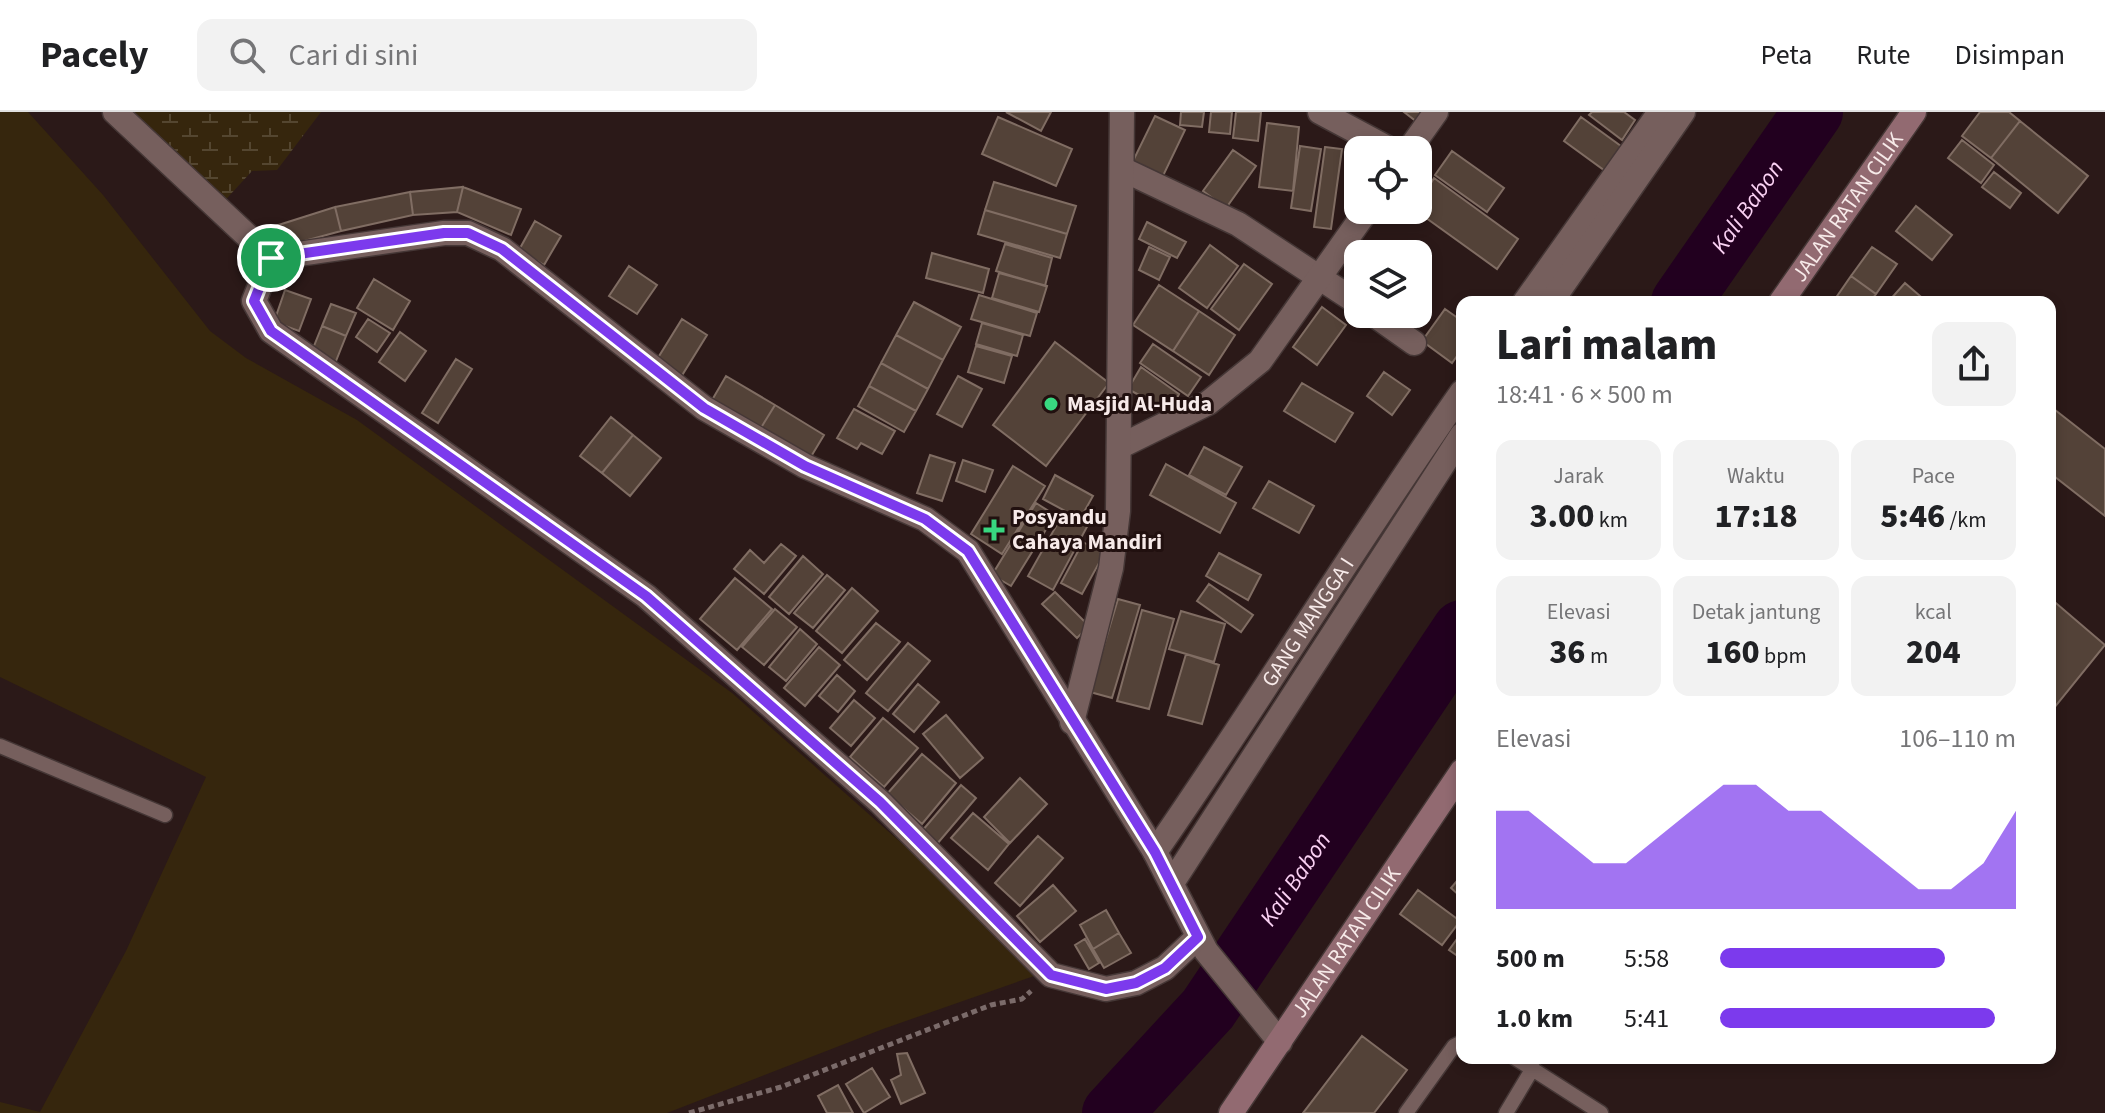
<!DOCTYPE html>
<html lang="id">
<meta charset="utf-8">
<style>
:root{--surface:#fff;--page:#f2f2f2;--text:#202124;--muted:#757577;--line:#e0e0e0;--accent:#7c3aed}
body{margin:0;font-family:"Source Sans 3",sans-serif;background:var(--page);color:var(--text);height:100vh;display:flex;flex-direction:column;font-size:30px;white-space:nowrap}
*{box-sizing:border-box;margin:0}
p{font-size:26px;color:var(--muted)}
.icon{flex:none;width:44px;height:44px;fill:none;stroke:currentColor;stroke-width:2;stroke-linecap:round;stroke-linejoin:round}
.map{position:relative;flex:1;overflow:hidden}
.sheet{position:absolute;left:1456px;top:184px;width:600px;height:768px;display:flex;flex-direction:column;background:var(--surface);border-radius:16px;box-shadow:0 4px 12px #0003}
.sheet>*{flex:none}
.tools{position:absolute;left:1344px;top:24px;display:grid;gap:16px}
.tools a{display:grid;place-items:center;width:88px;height:88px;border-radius:16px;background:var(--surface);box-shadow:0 4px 12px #0003;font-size:40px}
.pin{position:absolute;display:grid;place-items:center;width:68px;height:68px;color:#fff;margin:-34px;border:4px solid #fff;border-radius:50%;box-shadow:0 2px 8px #0007}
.round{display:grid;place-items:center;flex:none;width:84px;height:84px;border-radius:16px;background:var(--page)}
.head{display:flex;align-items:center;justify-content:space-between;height:136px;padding:0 40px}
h1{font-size:44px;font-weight:800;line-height:60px}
.figures{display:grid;grid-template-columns:repeat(3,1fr);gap:12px;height:136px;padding:8px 40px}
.figures div{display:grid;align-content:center;border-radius:16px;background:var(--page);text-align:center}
.figures b{font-size:34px;font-weight:800}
.figures small{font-size:22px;font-weight:400}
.figures p{font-size:22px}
.chart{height:224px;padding:16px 40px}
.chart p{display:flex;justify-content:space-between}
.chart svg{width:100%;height:144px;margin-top:8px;fill:var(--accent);opacity:.7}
ul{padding:0 40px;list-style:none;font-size:26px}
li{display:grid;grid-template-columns:128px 96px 1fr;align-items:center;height:60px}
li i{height:20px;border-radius:10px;background:var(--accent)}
header{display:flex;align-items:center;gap:48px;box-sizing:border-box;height:112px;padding:0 40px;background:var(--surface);border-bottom:2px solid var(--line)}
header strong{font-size:38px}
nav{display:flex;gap:44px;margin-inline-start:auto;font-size:28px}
.search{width:560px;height:72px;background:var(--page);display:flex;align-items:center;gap:20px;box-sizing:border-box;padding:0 28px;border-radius:16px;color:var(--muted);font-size:30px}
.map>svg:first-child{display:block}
.green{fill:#36260d}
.wetland{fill:url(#wetland-marsh)}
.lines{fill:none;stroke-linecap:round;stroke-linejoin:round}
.river{stroke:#22001f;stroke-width:60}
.building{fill:#534238;stroke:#806d63;stroke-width:2}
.lane-casing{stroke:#453736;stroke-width:17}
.street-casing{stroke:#453736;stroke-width:27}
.secondary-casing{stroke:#453736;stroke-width:27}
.path{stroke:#7b6b6a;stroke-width:5;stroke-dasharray:6 4;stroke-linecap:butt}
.lane{stroke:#765f5d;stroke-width:14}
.street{stroke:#765f5d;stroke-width:24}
.secondary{stroke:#926a71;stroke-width:24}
.route-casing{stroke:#fff;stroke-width:16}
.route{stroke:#7c3aed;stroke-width:10}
.poi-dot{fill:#38d880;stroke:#21100f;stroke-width:3}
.labels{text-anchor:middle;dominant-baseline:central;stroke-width:6;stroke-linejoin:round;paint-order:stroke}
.street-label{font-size:22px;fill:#f7eae9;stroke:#21100f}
.poi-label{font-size:22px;font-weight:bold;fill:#f7eae9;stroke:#21100f;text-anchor:start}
.water-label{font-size:24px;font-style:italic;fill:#fad1f3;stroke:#21100f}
</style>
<header>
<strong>Pacely</strong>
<div class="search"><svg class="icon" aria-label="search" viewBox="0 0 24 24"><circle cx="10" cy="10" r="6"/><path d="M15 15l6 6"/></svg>Cari di sini</div>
<nav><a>Peta</a><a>Rute</a><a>Disimpan</a></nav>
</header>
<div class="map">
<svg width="2105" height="1001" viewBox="0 0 2105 1001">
<defs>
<pattern id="wetland-marsh" width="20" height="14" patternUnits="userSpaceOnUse" patternTransform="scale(2)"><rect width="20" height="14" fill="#36260d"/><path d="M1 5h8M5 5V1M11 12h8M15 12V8" fill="none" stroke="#544630"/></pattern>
</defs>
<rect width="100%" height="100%" fill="#2b1918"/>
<path class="green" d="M0,0h28l75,83 107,136 36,27 111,62 375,273 227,201 78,81 -154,54 -216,84h-667v-11l40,10 86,-161 80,-174 -206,-100z"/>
<path class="wetland" d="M115,0h206l-44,58 -25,1 -34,37z"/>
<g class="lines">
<g class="river">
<path id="s1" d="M1681,190l132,-190"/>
<path id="s2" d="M1112,1001l96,-104 254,-379"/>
</g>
</g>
<path class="building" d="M1006,0h45l-10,19z
M1181,0h23l-2,15 -22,-2z
M1211,0h21l-2,22 -21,-2z
M1236,0h25l-3,29 -25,-3z
M1404,0h20l-7,10z
M1592,0h32l11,8 -13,20 -33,-25z
M1980,0h29l11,9 -29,37 -29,-22z
M1155,4l30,14 -23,48 -30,-15z
M998,5l74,32 -16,37 -74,-32z
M1581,5l44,32 -17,24 -44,-32z
M2020,9l68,55 -30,37 -67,-55z
M1267,11l32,4 -6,64 -34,-4z
M1962,28l32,25 -13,18 -33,-25z
M1300,34l21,3 -10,62 -20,-3z
M1325,35l17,2 -11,80 -17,-2z
M1233,38l23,16 -30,42 -23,-17z
M1452,39l52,37 -17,24 -52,-37z
M1994,60l27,21 -11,15 -28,-21z
M1434,66l84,61 -21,30 -82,-59z
M994,70l82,24 -9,28 -82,-24z
M463,75l58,22 -10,26 -54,-23z
M463,75l-6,25 -44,3 -3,-23z
M410,80l3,23 -72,16 -6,-24z
M1916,94l36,29 -20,25 -36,-29z
M335,95l6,24 -66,18 -6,-21z
M985,98l82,24 -7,24 -82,-24z
M535,109l26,15 -17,29 -25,-15z
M1147,110l39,20 -9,16 -38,-19z
M1005,132l47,14 -7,28 -49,-15z
M1210,133l28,21 -31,42 -28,-20z
M1149,135l21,10 -11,23 -20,-10z
M1872,135l25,17 -21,30 -25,-18z
M932,141l57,16 -6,24 -57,-15z
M1244,152l28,20 -33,46 -28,-21z
M629,154l28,19 -20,29 -28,-18z
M999,161l48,13 -8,26 -47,-14z
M1851,164l25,18 -6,8h-37z
M374,167l36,22 -17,29 -36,-22z
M1905,171l22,19h-39z
M1159,173l40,26 -26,40 -40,-26z
M285,178l26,9 -12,32 -25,-9z
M979,183l58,18 -7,23 -59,-17z
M914,190l47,25 -18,33 -47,-25z
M331,192l25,9 -10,23 -24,-10z
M1322,195l24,18 -29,40 -24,-18z
M1445,197l17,12v28l-10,14 -30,-22z
M1199,199l36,24 -26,40 -36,-24z
M368,207l22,14 -13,19 -21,-15z
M682,207l25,16 -26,42 -25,-16z
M982,211l41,12 -6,21 -41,-12z
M322,214l24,10 -12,30 -24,-10z
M400,220l26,19 -21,30 -26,-19z
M896,223l47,25 -15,29 -47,-26z
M1055,230l54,41 -63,83 -53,-41z
M1153,232l48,33 -13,19 -48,-33z
M976,234l36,10 -8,27 -36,-11z
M456,247l16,10 -34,54 -16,-10z
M881,251l47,26 -12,22 -47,-25z
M1141,255l38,27 -9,18 -42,-23z
M1384,260l26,18 -18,25 -25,-19z
M726,264l49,29 -19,31 -48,-29z
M958,264l24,13 -20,38 -25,-13z
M1302,271l51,30 -18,29 -51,-31z
M869,274l47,25 -12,21 -46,-26z
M775,293l49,30 -18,30 -50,-29z
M2050,294l55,43v67l-55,-43z
M854,297l41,22 -13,23 -21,-11 -4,6 -20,-11z
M611,305l22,18 -31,38 -22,-17z
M633,323l28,23 -31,38 -28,-23z
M1204,335l38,20 -16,28 -37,-20z
M930,343l25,8 -13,38 -25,-8z
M963,348l30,10 -8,22 -29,-11z
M1166,352l70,39 -16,30 -70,-38z
M1013,354l32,20 -43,68 -31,-20z
M1055,363l38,21 -13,23 -37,-20z
M1269,369l45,25 -15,27 -46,-25z
M1036,391l19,12 -44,71 -19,-11z
M1064,400l24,13 -35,65 -25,-14z
M1083,430l21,12 -22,40 -21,-11z
M781,432l15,12 -32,38 -30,-25 16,-19 14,13z
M1219,441l42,22 -13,25 -42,-24z
M803,444l20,18 -34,40 -20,-17z
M827,463l18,15 -32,38 -19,-15z
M735,466l37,31 -35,41 -37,-31z
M1209,472l44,31 -12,17 -44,-31z
M852,476l26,23 -36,42 -26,-22z
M1055,480l34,34 -12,12 -35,-34z
M2050,486l55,47 -55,68z
M1118,487l22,6 -28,93 -22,-6z
M775,497l22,18 -33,38 -22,-18z
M1142,498l32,9 -25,90 -32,-8z
M1181,499l44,13 -11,38 -45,-13z
M876,511l24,19 -33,38 -23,-20z
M800,517l17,15 -31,37 -17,-14z
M908,531l22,18 -42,50 -22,-18z
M819,535l21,18 -35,41 -21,-18z
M1186,542l33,11 -17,59 -34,-9z
M837,563l18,16 -17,21 -19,-16z
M918,572l21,18 -25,30 -21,-18z
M854,588l21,18 -24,28 -21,-18z
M946,603l37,43 -23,20 -37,-44z
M883,606l35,30 -34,39 -34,-30z
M922,642l34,29 -34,41 -35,-30z
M1020,666l27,26 -37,39 -26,-26z
M961,673l15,13 -39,46 -15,-13z
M973,701l36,31 -21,26 -37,-32z
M1038,724l25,22 -43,48 -25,-23z
M1462,763v23l-11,-10z
M1053,773l23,26 -36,31 -23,-26z
M1418,778l42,31 -18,24 -42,-31z
M1106,798l13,23 -26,16 -13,-24z
M1462,820v27l-13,-9z
M1119,821l12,20 -27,15 -11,-19z
M1085,827l14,24 -10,6 -14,-24z
M1362,924l45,34 -33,43h-71z
M907,941l18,40 -24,11 -10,-24 10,-5 -4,-21z
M872,956l18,29 -26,16 -18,-29z
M838,973l15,28h-26l-9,-17z"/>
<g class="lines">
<defs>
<path id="lane" d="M0,634l165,69
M1515,946l86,55
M1406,1001l48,-67 8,-4
M1506,1001l27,-45"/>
<g id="street">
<path d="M115,0l156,146"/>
<path d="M1320,0l71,38"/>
<path d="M1409,38l27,-38"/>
<path d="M1122,57l116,55 120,79"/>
<path d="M271,146l173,-25h24l34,16 202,159 101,58 120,53 43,32 187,301 51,99 74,91"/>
<path d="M271,146l-17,43 17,30 375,265 234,206 171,173 55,14 30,-6 29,-15 33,-31"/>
<path d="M1525,190l135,-190"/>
<path d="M1551,190l132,-190"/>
<path d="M1373,202l41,29"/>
<path d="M1119,335l89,-44 52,-42 107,-151"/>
<path d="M1072,610l39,-154 7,-57 4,-399"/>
<path id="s3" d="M1155,740c105,-151 201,-309 307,-460"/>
<path d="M1172,771l290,-448"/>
</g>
<g id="secondary">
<path id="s4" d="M1781,190l133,-190"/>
<path id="s5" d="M1231,1001l231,-342"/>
</g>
</defs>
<use href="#lane" class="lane-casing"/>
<use href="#street" class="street-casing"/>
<use href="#secondary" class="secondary-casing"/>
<path class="path" d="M689,1001l92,-26 210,-82 31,-6 9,-8"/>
<use href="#lane" class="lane"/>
<use href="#street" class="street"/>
<use href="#secondary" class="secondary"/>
</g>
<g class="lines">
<defs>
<path id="route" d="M444,121h24l34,16 202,159 101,58 120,53 43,32 187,301 43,85 -33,31 -29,15 -30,6 -55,-14 -171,-173 -234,-206 -375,-265 -17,-30 17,-43z"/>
</defs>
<use href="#route" class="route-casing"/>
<use href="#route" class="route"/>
</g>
<g class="poi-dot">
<circle cx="1051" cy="292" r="8"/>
<path d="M990 406h8v8h8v8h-8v8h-8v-8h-8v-8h8z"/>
</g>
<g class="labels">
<g class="street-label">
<text stroke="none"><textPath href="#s4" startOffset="116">JALAN RATAN CILIK</textPath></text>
<text stroke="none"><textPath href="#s3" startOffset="276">GANG MANGGA I</textPath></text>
<text stroke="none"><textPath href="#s5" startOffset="206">JALAN RATAN CILIK</textPath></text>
</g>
<g class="poi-label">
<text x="1067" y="292">Masjid Al-Huda</text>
<text x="1012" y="405">Posyandu<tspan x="1012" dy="25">Cahaya Mandiri</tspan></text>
</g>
<g class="water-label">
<text stroke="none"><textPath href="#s1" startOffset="116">Kali Babon</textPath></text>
<text stroke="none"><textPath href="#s2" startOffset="298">Kali Babon</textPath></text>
</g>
</g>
</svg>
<div class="tools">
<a><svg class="icon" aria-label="locate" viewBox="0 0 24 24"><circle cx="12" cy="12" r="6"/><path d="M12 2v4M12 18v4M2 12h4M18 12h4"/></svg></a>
<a><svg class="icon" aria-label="layers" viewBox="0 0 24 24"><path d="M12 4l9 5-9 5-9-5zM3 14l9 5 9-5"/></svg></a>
</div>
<div class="pin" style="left:271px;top:146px;background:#1e9e55"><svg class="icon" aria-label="arrive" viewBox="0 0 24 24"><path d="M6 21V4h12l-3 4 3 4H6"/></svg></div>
<section class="sheet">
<div class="head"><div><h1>Lari malam</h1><p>18:41 · 6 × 500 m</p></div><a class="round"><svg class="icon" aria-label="share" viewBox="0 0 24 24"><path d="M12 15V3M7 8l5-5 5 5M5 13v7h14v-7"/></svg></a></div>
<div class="figures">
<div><p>Jarak</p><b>3.00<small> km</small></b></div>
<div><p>Waktu</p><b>17:18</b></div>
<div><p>Pace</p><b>5:46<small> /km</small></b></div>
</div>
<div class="figures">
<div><p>Elevasi</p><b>36<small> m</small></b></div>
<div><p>Detak jantung</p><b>160<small> bpm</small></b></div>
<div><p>kcal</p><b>204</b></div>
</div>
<div class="chart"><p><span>Elevasi</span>106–110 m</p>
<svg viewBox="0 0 160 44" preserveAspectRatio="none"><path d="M0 44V14L10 14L20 22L30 30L40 30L50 22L60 14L70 6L80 6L90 14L100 14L110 22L120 30L130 38L140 38L150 30L160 14V44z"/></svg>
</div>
<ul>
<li><b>500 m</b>5:58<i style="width:76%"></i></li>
<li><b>1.0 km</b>5:41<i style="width:93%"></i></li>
</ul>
</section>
</div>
